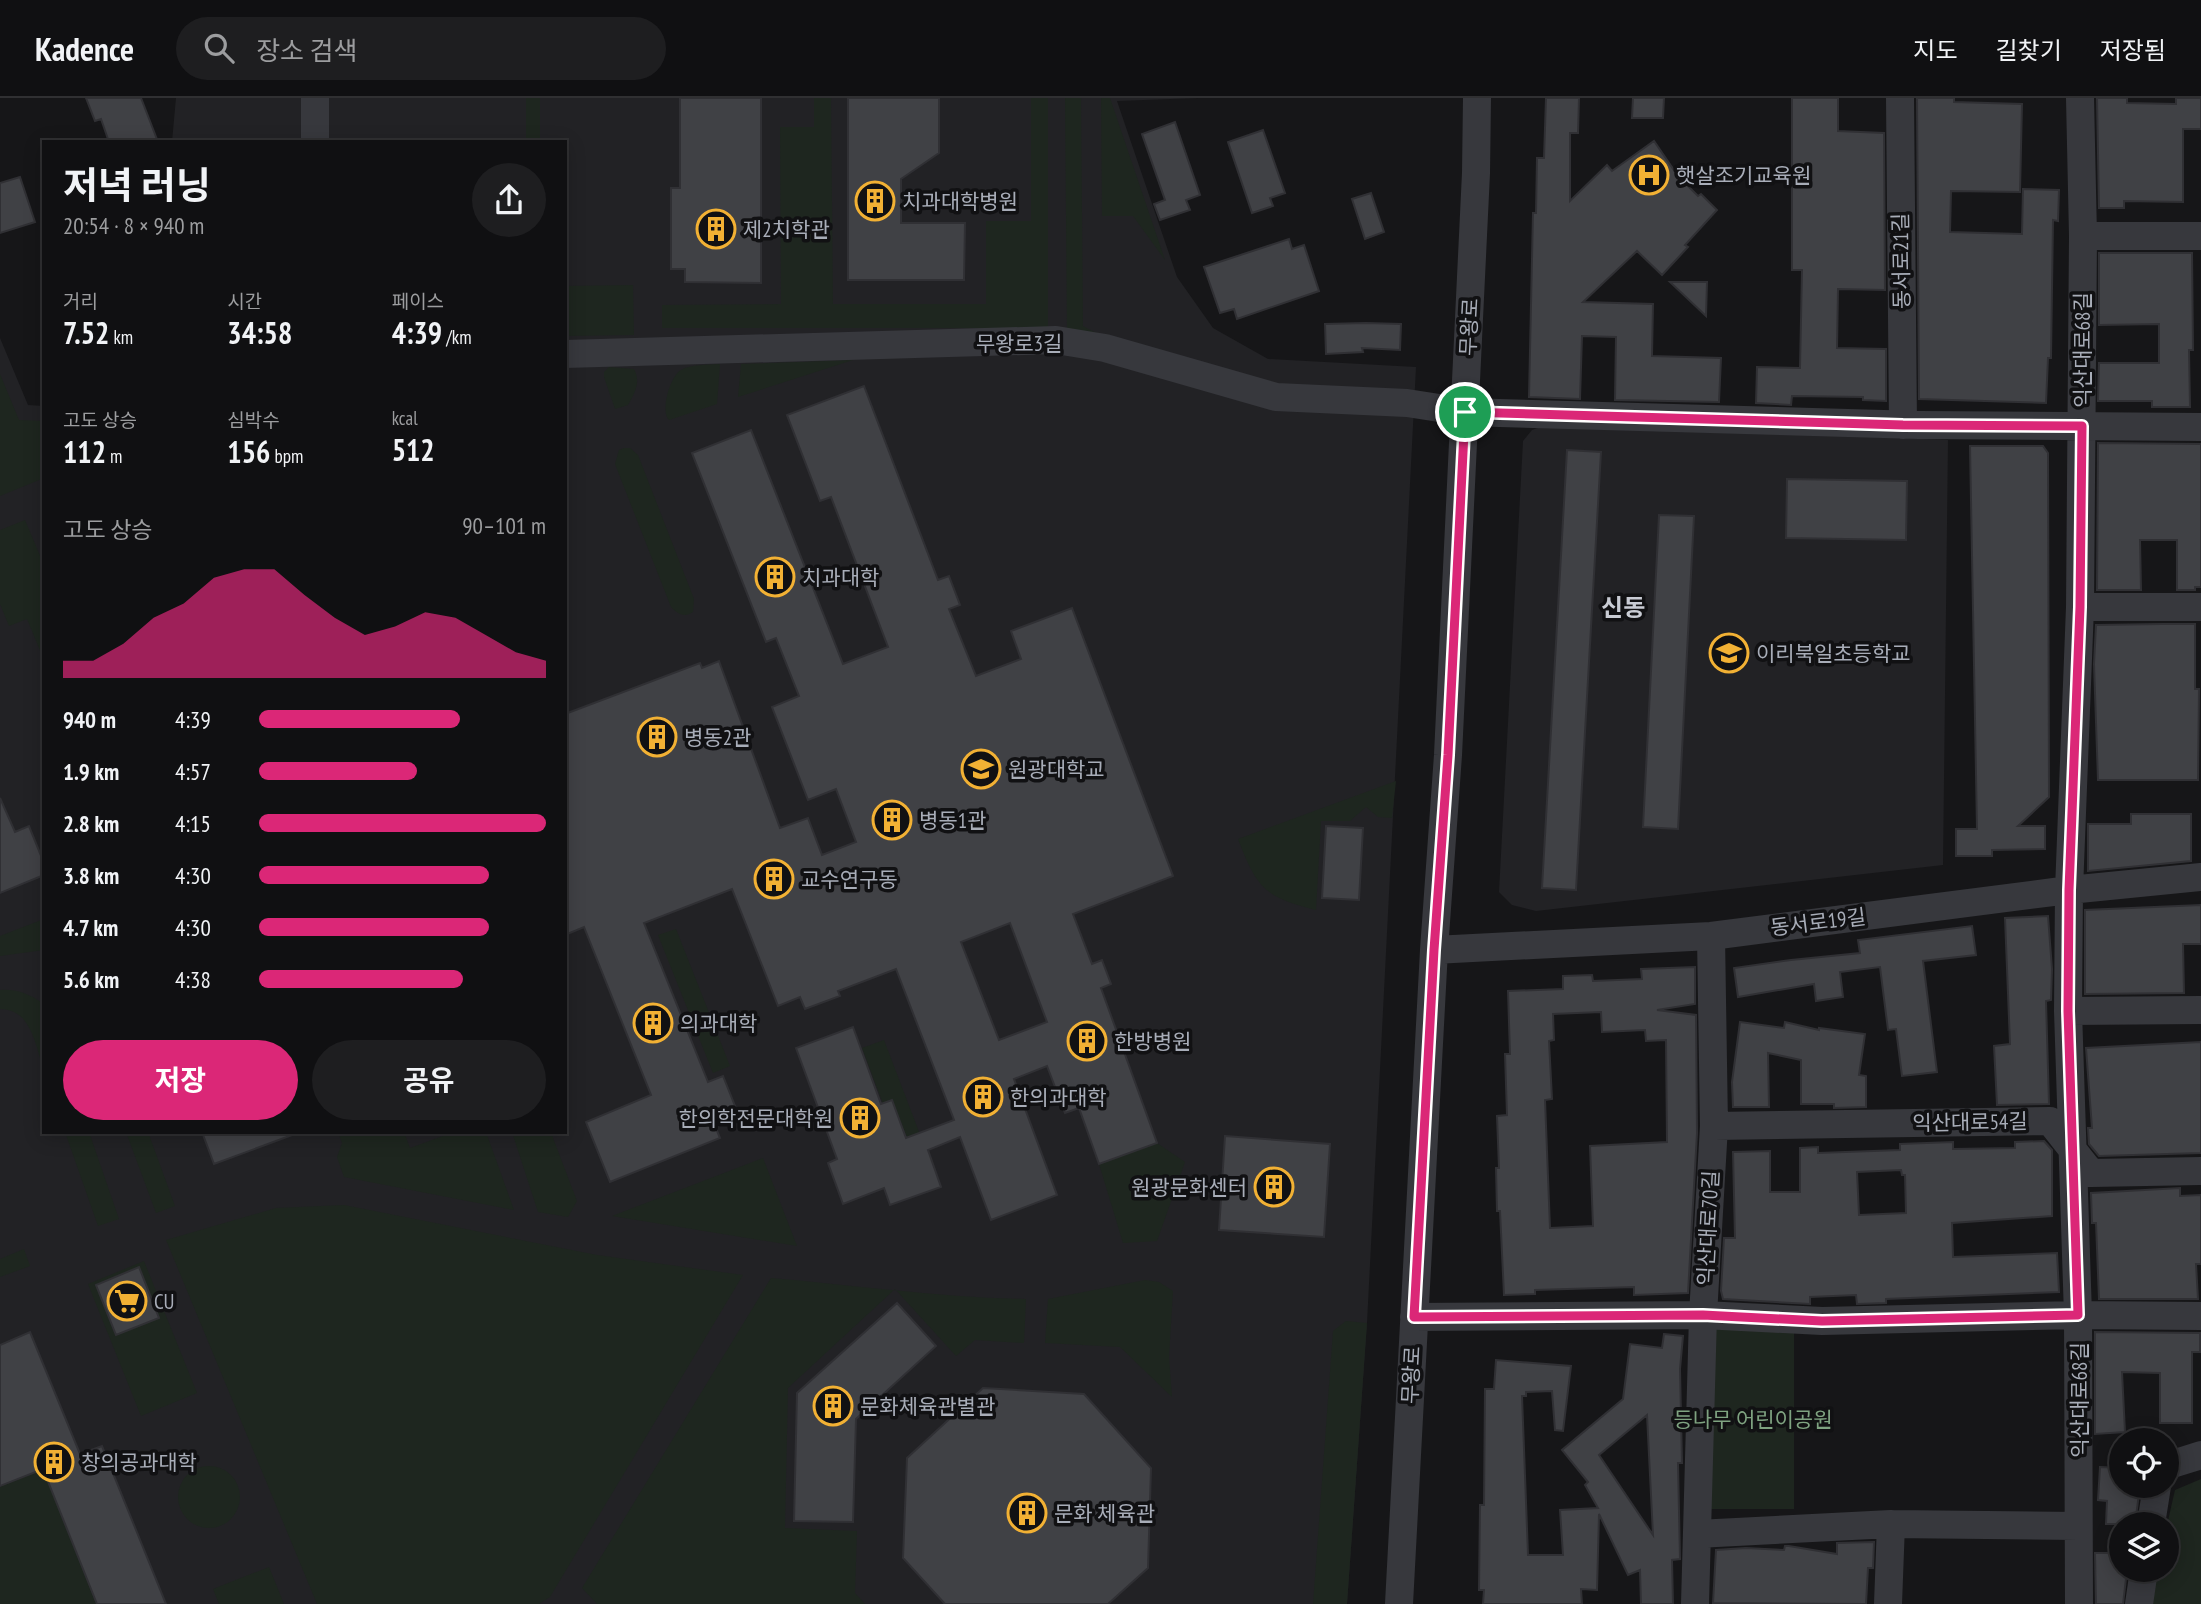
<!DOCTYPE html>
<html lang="ko">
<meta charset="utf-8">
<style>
:root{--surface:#101012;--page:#1e1e20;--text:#f1f3f6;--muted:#9c9d9f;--line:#303032;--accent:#db2777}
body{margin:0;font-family:"PT Sans Narrow","Noto Sans KR",sans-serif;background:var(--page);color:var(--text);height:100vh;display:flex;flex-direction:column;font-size:26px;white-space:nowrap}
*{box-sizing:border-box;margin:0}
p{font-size:23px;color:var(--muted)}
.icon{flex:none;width:38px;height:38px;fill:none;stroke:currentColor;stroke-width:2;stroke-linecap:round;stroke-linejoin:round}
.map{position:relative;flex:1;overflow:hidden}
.details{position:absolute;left:42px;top:42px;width:525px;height:994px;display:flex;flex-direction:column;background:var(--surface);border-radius:0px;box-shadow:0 4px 18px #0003,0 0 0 2px var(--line)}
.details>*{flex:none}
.controls{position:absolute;left:2109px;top:1330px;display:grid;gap:14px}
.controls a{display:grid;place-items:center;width:70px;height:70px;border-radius:50%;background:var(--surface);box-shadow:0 4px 18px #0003,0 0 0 2px var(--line);font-size:35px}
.pin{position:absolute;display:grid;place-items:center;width:60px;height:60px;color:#fff;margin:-30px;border:4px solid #fff;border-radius:50%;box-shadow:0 2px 7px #0007}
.round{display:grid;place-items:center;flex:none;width:74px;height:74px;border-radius:37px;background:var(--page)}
.overview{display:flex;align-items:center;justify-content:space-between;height:119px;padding:0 21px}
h1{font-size:38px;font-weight:700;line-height:52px}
.stats{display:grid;grid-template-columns:repeat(3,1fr);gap:10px;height:119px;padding:7px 21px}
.stats div{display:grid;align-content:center}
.stats b{font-size:30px;font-weight:700}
.stats small{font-size:19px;font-weight:400}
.stats p{font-size:19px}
.chart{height:196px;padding:14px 21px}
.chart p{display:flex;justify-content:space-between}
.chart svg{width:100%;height:126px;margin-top:7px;fill:var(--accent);opacity:.7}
.primary-button{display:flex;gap:14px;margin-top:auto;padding:14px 21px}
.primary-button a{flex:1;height:80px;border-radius:42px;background:var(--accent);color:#fff;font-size:28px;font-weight:700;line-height:80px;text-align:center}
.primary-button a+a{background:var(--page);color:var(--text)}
ul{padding:0 21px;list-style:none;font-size:23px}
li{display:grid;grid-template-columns:112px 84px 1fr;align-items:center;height:52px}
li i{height:18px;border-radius:9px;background:var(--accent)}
header{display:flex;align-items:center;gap:42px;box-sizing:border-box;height:98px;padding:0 35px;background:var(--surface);border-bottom:2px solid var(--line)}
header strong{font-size:33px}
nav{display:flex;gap:38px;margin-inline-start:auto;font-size:24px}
.search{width:490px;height:63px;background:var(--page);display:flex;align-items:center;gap:18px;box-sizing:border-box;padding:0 24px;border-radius:38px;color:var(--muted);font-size:26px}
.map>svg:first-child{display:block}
.built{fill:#222225}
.green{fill:#1e261f}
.building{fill:#404145;stroke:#303034;stroke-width:2;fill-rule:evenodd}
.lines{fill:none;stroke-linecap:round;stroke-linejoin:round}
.minor{stroke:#37383d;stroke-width:28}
.route-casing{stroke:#fff;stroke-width:14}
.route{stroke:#db2777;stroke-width:9}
.labels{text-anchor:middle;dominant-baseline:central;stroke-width:7;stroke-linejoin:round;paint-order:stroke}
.poi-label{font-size:21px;fill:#a8adb8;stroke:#111113;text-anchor:start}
.street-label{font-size:21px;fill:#a8adb8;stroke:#111113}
.park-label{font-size:21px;fill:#7fa381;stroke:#111113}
.quarter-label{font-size:24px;font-weight:bold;fill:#c9ccd4;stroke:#111113}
</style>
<header>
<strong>Kadence</strong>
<div class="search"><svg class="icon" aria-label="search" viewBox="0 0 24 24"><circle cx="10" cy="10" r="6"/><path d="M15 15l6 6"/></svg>장소 검색</div>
<nav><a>지도</a><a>길찾기</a><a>저장됨</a></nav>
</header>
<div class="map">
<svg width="2201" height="1506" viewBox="0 0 2201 1506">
<rect width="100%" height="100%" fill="#161618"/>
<path class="built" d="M176,0h1022l-81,3 60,176 36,51 55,31 148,8 -49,956 -20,281h-1347v-1266l28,67 16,1v726h521v-990h-393z
M1551,325l397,17 -5,425 -407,46 -24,-6 -13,-13 24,-451 9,-11z"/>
<path class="green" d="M526,0h14v44h-14z
M814,0h17l2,206h153v-83h45v-123h17v230h-386v-23l119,-1 -1,-177h34z
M1065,0h16l2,228 17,9 -33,-2z
M1101,0h9l55,162 -32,-44h-31z
M633,187l1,50 -69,1v-50z
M853,262l-115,37 3,-33z
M720,266l-3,40 -48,16c-9,-8 1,-44 12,-50 10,-6 27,-5 39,-6z
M609,269l25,2c7,13 1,24 -6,36l-13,4 -11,-32v-5z
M0,276l19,46 25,1v57l-44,18z
M624,350h6l8,7 56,144 -1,13c-9,6 -15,2 -22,-5l-56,-143 4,-14z
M25,422l19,45v95l-17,-41 -18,7 -9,-22v-74z
M1396,683l-4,37 -14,-1 -12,-10 -16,14h-29l-5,89c-52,-13 -59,-22 -78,-71z
M44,821v31l-44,6v-20z
M676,831l54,137 -17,7 -55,-138z
M0,892c18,-1 29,4 44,14v66c-9,-24 -12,-61 -44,-61z
M884,942l40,105 -12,5 -11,-28 -10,3 -29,-77z
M65,1034h24l30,87 -21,7z
M126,1034h22l27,74 -19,7z
M338,1034h66l6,16 44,-16h32l28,78 -170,-33 -7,-20 5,-14z
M512,1034h41v6l24,63 -9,16 -30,-5z
M1157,1045l28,19 -28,79 -34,2 -24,-79z
M763,1060l34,88 -185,-30z
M344,1107l253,50 146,20 -193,322 -11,7h-222l-151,-364 110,-32z
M24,1151l6,17 -30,11v-18z
M144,1163l53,132 -56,23 -53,-132z
M771,1180c85,7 170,20 255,21l-2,44 -49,-3 -19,16 -61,-67 -107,99 -3,140 72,3 -2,62 10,11h-268l-15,-16z
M1145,1182l14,2 14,9 -4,66 3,40 -52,-50 -75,-4 3,-44z
M1346,1223l21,2 -20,281h-34l20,-273z
M1711,1231h83v180h-83z
M178 1399a31 31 0 1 1 62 0a31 31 0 1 1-62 0Z
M43,1371l53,135h-96v-117z
M2201,1381v125h-54l9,-34h10l1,-45 8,-35z
M269,1469l15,37h-65l-6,-15z"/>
<path class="building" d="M86,0h55l17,44h-49l-8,-23 -6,2z
M680,0h81v185l-76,-1v-13h-14v-81h9z
M848,0h91v55l-38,26v44h64l-1,57h-116z
M1546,0h33l-1,35h-8v68l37,-36 5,6 42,-30 24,35 20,20 3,-2 16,16 -32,35 3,2 -26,28 -25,-24 -54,51 70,2 -1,52 69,2 -2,44 -104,-2 1,-63 -34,-1 -2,63 -51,-2 4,-184h3l1,-55h7z
M1633,0h31l-1,20h-31z
M1792,0h46v33l46,2 1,157 -47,-1 -1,59 49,1v52l-23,-1v-3l-71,-1 -1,9 -35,-2 1,-36 43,1 2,-98h-10z
M1917,0h37v4l68,2 -2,88 -69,-1 -1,41 72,2 1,-45 36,1 -1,31 -5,-1 -2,138h-3l-2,45 -127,-4z
M2097,0h30v5l49,1v-6h25v31h-18v73l-59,-1v7h-25z
M1175,24l25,73 -14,5 4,10 -30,10 -6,-16 11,-4 -23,-66z
M1263,32l22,63 -15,5 3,8 -21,7 -24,-71z
M20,79l15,45 -35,11v-50z
M1371,95l13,39 -19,7 -13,-40z
M1289,141l3,10 12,-4 15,46 -82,28 -3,-10 -14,4 -16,-46z
M2099,155h93l1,97h-4l1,57h-38v-6h-54l1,-38h60v-39l-60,1z
M1670,184h37l-1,34z
M1366,225l35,1 -1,26 -38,-2 1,4 -37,2 -1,-30z
M864,288l74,194 11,-4 11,29 -11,4 27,67 45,-17 -10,-28 61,-23 101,268 -100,38 19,50 10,-4 9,24 -10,4 56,155 -58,21 -20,-56 -14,5 -18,-47 -33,13 43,116 -66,25 -31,-83 -32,13 13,37 -51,18 -6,-17 -41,16 -15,-41 9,-4 -41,-111 57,-21 28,77 11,-4 14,38 48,-18 -58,-151 -58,22 2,5 -35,13 -5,-12 -22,9 -46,-117 -88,34 64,159 15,-6 12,30 -24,10 9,22 -110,44 -24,-60 65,-27 -67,-168 -19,8v-221l135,-51 2,5 17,-7 61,167 28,-10 14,37 34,-13 -20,-53 -28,11 -36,-93 27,-11 -23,-58 -10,4 -74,-189 59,-23 92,234 45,-17 -57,-150 -11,4 -33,-86zM1010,825l37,99 -48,18 -38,-98z
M2098,345l103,1v143h-6v3h-18v-50h-37l1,50h-44z
M1970,348h73l5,7 1,344 -31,29h27v23l-53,1v6h-36v-27h21z
M1567,352l34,2 -25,438 -34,-2z
M1787,381l120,2 -1,59 -120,-2z
M1659,417l35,1 -16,313 -35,-2z
M2162,526h33v65h4l-1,91h-100l-4,-116 2,-39z
M0,700l15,34 14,-6 15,37v12l-44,18z
M2131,716h60v47l-103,10v-47h43z
M1326,728l37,2 -4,72 -37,-2z
M2201,807v39h-18l1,49 -99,1v-84z
M2048,818l4,53 -1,31 -5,1 3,103 -52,1 -3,-59 16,-2 -5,-126z
M1972,828l4,29 -53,6 14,111 -35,4 -6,-47 -8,1 -8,-63 -40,5 3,25 -27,4 -2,-17 -76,13 -4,-29 57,-8 69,-7 -2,-13z
M1695,869v37l-38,6 39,5 1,118 -9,160 -54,2v-8l-99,3v4l-31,1 -4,-84h-3l-1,-43h3l-2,-52 10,-1 -2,-61h5l-2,-63 55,-2v-13l29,-1 1,6 49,-2 -1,-10zM1601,914l1,20 43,-2 1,11 20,-1 1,102 -77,4 3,80 -43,2 -5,-128 7,-1 -3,-58 5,-1 -1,-26z
M1740,924l44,6 1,-6 34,8v-2l46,6 -6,41 7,1v31l-32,1v-4h-33v-44l-33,-7 1,54h-36l-1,-25z
M2201,944v111l-102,3 -10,-12 -1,-16h4l-6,-80z
M202,1034h92l1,2 -81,30z
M1225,1038l105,8 -6,93 -105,-7z
M2044,1043l8,9v66l-100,7 1,34 104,-4 2,39 -173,7v4l-29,1 -1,-9 -46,2v7l-87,-5 -2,-8 3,-53h11l-2,-86 37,-1v41h30v-44l18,-1v6l82,-3v-6l53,-2v7l62,-1v-6zM1901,1072l1,5h3l1,38 -47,2 -2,-43z
M2180,1090v8l21,-1v69h-5l2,35h-99l-3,-76h-4l-1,-30z
M139,1169l20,51 -43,17 -20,-50z
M897,1205l39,43 -80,73 -3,103 -59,-1 3,-128z
M30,1234l50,122 22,-8 64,158h-69l-54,-135 -43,17v-141z
M2095,1234l105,1v19h-8v71h-32v-50l-38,-1 3,60 -30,2z
M1664,1236l19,2 -3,33 2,94h-4l2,96 -8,1 1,44h-32l-1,-34 -12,5 -29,-61 -2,76 -16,-1 1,15h-99l1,-14h-5l1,-85h4l1,-116h9l2,-29 75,6 -8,65 -8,-1 -3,-39 -26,1v4h-4l6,159h35l-3,-45 38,-2 -13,-23 3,-3 -26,-32 61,-51 7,-55 32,4zM1647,1317l6,120 -54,-80z
M983,1290l101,6 67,74 -3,100 -40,36h-163l-42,-46 4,-100z
M2100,1369l21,1v18h19l-5,38h-29l1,-23 -9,-1z
M1874,1444l-1,26h-5l-2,36 -153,-1 3,-53 30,-2 38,2 1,-4h4l48,8v-11z
M2095,1455h26v17h6l-4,34h-27z"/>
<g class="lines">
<path class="minor" d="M315,0v44
M1900,0l3,327
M2083,138h118
M565,256l491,-14 49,8 171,49 131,6 58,9 454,13 282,2
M2080,509h121
M1434,852l277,-14 358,-46 132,-13
M2068,913l133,-1
M1714,1028l336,-5 41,52 110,-2
M1414,1219l289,-2 119,6 256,-6 123,1
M2166,1368l35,-11
M2151,1426l6,-38
M1697,1436l194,-10 187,2
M1399,1506l35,-654 14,-195 28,-582 1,-75
M1695,1506l8,-289 11,-189 -3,-190
M1888,1506l3,-80
M2079,1506l-1,-289 -10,-304 1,-121 11,-283 3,-371 -3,-138
M2139,1506l5,-34"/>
</g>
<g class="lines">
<defs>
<path id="route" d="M1465,314l438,13 179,1 -2,181 -11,283 -1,121 10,304 -256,6 -119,-6 -289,2 20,-367 14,-195z"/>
</defs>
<use href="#route" class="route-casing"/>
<use href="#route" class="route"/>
</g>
<defs>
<symbol id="hospital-ring" viewBox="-11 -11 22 22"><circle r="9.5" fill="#111113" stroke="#f2b134" stroke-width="1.5"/><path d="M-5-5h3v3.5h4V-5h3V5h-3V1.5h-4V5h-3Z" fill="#f2b134"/></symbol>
<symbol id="building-ring" viewBox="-11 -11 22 22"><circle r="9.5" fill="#111113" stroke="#f2b134" stroke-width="1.5"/><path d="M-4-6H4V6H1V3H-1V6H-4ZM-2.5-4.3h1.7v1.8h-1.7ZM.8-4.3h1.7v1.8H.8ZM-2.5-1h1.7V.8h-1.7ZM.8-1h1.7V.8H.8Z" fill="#f2b134"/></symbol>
<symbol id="school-ring" viewBox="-11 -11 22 22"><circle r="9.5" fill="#111113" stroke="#f2b134" stroke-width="1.5"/><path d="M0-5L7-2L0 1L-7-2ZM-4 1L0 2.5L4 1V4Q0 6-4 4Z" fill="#f2b134"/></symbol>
<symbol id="university-ring" viewBox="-11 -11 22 22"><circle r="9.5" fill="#111113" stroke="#f2b134" stroke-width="1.5"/><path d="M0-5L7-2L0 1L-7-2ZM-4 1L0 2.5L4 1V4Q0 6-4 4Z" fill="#f2b134"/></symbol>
<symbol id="supermarket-ring" viewBox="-11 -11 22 22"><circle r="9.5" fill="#111113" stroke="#f2b134" stroke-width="1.5"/><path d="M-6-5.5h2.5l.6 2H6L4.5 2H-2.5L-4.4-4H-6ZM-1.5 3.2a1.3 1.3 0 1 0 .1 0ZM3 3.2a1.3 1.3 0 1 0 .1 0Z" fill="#f2b134"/></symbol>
</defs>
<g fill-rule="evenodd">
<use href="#hospital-ring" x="1627" y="55" width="44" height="44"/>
<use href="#building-ring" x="853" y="81" width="44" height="44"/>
<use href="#building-ring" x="694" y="109" width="44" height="44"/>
<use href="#building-ring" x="753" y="457" width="44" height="44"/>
<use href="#school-ring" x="1707" y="533" width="44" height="44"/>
<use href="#building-ring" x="635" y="617" width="44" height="44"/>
<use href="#university-ring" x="959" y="649" width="44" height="44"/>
<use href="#building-ring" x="870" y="700" width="44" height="44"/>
<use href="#building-ring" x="752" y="759" width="44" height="44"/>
<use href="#building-ring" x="631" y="903" width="44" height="44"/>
<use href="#building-ring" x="1065" y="921" width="44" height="44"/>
<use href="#building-ring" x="961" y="977" width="44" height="44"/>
<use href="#building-ring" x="838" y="998" width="44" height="44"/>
<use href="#building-ring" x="1252" y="1067" width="44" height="44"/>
<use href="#supermarket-ring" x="105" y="1181" width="44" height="44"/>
<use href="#building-ring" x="811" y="1286" width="44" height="44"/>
<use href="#building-ring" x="32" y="1342" width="44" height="44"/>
<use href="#building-ring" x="1005" y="1393" width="44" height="44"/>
</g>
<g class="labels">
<g class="poi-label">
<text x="1676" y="77">햇살조기교육원</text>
<text x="902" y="103">치과대학병원</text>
<text x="743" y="131">제2치학관</text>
<text x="802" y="479">치과대학</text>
<text x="1756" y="555">이리북일초등학교</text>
<text x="684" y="639">병동2관</text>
<text x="1008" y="671">원광대학교</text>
<text x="919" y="722">병동1관</text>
<text x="801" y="781">교수연구동</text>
<text x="680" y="925">의과대학</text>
<text x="1114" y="943">한방병원</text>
<text x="1010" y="999">한의과대학</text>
<text x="833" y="1020" text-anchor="end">한의학전문대학원</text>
<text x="1247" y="1089" text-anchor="end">원광문화센터</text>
<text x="154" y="1203">CU</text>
<text x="860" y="1308">문화체육관별관</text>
<text x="81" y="1364">창의공과대학</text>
<text x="1054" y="1415">문화 체육관</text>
</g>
<g class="street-label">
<text transform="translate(1901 163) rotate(-91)">동서로21길</text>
<text transform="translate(1469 229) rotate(-87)">무왕로</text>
<text x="1019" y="245">무왕로3길</text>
<text transform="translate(2082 252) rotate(-90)">익산대로68길</text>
<text transform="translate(1818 824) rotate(-7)">동서로19길</text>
<text transform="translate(1970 1024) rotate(-1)">익산대로54길</text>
<text transform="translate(1708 1130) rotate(-87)">익산대로70길</text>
<text transform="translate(1411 1277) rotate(-87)">무왕로</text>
<text transform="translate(2079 1302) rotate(-90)">익산대로68길</text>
</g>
<g class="park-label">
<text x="1753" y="1321">등나무 어린이공원</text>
</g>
<g class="quarter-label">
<text x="1623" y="509">신동</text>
</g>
</g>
</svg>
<div class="controls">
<a><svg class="icon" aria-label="locate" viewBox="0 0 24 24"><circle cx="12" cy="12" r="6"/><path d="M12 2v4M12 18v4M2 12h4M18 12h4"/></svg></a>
<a><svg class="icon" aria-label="layers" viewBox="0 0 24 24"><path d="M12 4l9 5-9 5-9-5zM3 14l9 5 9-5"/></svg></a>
</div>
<div class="pin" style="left:1465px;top:314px;background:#1e9e55"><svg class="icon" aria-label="arrive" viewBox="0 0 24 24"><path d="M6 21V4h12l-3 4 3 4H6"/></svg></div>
<section class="details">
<div class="overview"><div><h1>저녁 러닝</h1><p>20:54 · 8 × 940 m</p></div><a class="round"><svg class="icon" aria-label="share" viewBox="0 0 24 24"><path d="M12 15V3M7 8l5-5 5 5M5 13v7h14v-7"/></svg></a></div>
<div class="stats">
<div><p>거리</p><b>7.52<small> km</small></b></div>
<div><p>시간</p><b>34:58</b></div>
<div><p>페이스</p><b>4:39<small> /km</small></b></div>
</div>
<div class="stats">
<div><p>고도 상승</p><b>112<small> m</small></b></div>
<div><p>심박수</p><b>156<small> bpm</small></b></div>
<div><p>kcal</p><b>512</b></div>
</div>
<div class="chart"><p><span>고도 상승</span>90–101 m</p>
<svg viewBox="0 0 160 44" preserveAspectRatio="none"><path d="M0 44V38L10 38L20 32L30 23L40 18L50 9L60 6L70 6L80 15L90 23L100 29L110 26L120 21L130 23L140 29L150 35L160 38V44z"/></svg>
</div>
<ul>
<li><b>940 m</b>4:39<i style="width:70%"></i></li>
<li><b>1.9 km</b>4:57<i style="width:55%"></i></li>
<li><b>2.8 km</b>4:15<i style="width:100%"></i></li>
<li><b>3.8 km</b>4:30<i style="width:80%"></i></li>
<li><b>4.7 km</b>4:30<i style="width:80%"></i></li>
<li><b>5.6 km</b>4:38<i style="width:71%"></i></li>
</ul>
<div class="primary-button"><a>저장</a><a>공유</a></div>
</section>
</div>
